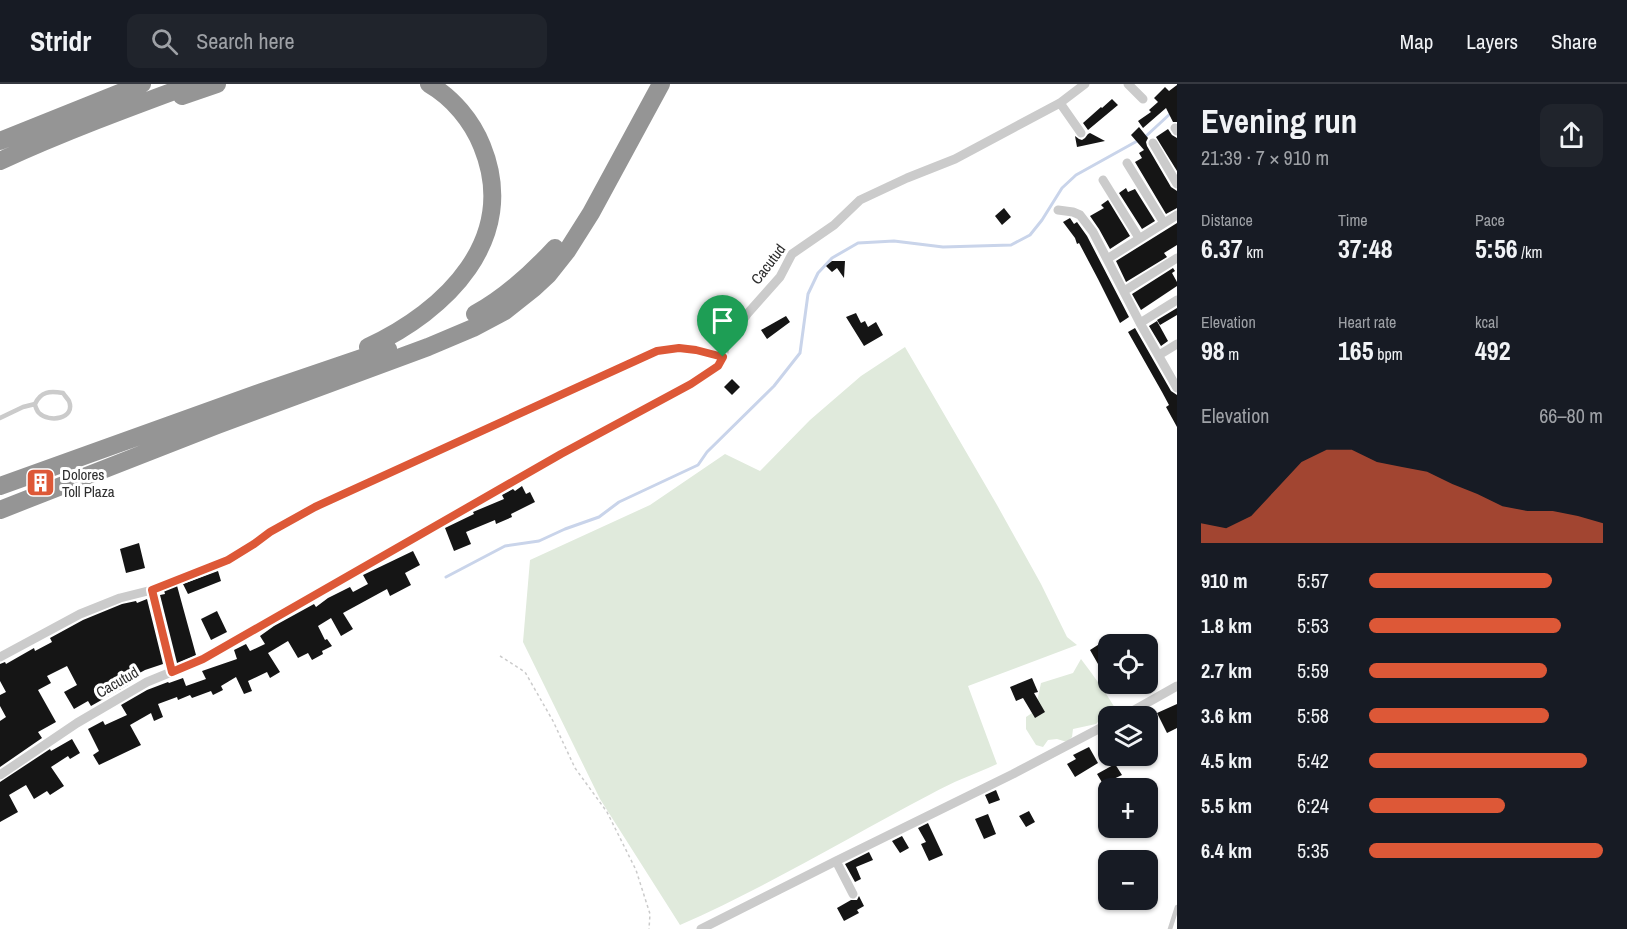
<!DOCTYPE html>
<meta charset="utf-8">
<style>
:root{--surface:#171b24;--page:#20242c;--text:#f1f3f6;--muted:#9ea1a6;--line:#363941;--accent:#dd5837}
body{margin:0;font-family:"Archivo Narrow",sans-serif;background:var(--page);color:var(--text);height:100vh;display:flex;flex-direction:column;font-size:22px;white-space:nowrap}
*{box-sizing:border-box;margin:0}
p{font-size:20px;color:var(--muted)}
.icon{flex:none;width:33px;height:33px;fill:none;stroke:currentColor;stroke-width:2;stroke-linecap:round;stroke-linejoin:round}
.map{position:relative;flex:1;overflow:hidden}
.details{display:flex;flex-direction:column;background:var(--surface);width:450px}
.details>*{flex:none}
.controls{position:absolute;left:1098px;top:550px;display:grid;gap:12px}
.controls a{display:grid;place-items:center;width:60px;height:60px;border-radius:12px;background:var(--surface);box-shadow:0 2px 4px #0004;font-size:30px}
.pin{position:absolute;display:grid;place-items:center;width:51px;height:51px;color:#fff;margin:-62px -26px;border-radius:50% 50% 50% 0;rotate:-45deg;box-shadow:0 0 6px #0007}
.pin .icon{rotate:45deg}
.round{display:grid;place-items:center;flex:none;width:63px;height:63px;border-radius:12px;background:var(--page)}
.headline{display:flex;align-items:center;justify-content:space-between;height:102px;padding:0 24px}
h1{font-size:33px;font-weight:700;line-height:45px}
.stats{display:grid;grid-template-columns:repeat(3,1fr);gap:9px;height:102px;padding:6px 24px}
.stats div{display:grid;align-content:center}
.stats b{font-size:26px;font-weight:700}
.stats small{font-size:16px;font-weight:400}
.stats p{font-size:16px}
.chart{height:168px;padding:12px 24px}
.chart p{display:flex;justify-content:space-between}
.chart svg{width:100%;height:108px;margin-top:6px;fill:var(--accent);opacity:.7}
ul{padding:0 24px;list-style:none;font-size:20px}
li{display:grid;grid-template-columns:96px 72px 1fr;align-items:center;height:45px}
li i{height:15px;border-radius:8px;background:var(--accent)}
header{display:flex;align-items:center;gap:36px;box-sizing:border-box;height:84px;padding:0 30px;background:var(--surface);border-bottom:2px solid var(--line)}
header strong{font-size:28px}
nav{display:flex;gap:33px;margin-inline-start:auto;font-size:21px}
.search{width:420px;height:54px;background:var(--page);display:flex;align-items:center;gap:15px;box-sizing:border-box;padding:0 21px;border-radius:12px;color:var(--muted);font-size:22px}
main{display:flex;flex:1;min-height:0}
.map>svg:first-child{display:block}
.green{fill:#e0eadc}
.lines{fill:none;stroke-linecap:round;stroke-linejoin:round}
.stream{stroke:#c9d4ea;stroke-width:3}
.building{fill:#151515}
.path{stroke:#cbcbcb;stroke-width:1.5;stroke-dasharray:3 3;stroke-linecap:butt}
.service{stroke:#cbcbcb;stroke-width:4.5}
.minor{stroke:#cbcbcb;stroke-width:9}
.motorway{stroke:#959595;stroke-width:18}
.route-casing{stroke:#fff;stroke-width:12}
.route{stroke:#dd5837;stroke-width:8}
.labels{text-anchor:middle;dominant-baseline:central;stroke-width:6;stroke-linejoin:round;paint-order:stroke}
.street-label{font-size:15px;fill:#2e2e2e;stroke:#fff}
.poi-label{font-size:15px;fill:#2e2e2e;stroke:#fff;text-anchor:start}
</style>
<header>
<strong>Stridr</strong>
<div class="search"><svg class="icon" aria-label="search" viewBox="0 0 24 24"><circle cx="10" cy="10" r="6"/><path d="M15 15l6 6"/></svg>Search here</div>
<nav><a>Map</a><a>Layers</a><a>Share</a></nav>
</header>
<main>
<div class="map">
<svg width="1177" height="845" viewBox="0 0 1177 845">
<rect width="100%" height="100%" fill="#fff"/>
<path class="green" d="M905,263l92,158 44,79 26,53 10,8 -109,41 29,78c-22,10 -45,18 -66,30 -84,44 -164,93 -251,131l-80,-126 -77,-157 7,-82 120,-55 75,-51 35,17 50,-51 51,-44z
M1081,575c12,16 24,32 34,49l-9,5 -10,11 -23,5 -1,8 -5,5 -10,-3 -9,1 -5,7 -7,-2 -10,-16v-12l9,-6 6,-28 32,-10z"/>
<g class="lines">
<path class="stream" d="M1145,53l26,-24
M446,493l59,-31 34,-5 26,-12 34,-12 20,-15 79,-37 9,-13 67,-66 26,-33 8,-59 10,-21 14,-15 26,-15 36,-2 49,6 68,-2 19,-10 12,-15 20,-32 14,-13 63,-35"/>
</g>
<path class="building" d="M1177,1v37h-4l-7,-14 -23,20 -5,-7 13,-9 -2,-2 9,-8 -4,-4 11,-11 4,4z
M1112,15l6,6 -30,25 -5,-7 18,-16 1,1z
M1139,43l9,11 -2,4 1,4 24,41 6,4v17l-11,6 -31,-52 7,-4 -3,-5 5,-3 -13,-15z
M1168,45l4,6 5,3v33l-21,-34z
M1090,49l15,8 -28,6 -2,-11 4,3 3,1 3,-2 3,-4z
M1126,104l2,4 7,-3 20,32 -13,8 -23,-36z
M1108,116l22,36 -20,13 -11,-20 -9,-13 14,-8 -3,-3z
M1004,124l7,9 -9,8 -7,-9z
M1070,134l4,6 3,-2 10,14 42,81 -9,6 -22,-44 -19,-36 -2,1 -2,-6 -12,-16z
M1177,139v22l-13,8 3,4 -41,25 -10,-21z
M832,177h13l-1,17 -7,-10 -5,4 -6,-6z
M1173,184l2,3 -3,2 5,9v4l-36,24 -9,-16z
M1177,224v7l-17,10 -3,-5z
M856,229l5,10 4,-2 3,6 8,-5 7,13 -19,11 -18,-29z
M786,232l4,6 -23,17 -6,-9z
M1157,237l11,20 -7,5 -12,-20z
M1135,244l36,63 6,4v32l-11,-20 3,-2 -7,-13 -34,-60z
M732,295l8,8 -8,8 -8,-8z
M522,402l4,8 4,-2 5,10 -24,12 1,3 -16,7 -1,-4 -29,12 5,12 -17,7 -9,-23 29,-14 -1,-2 31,-13 -2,-4 11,-6 2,2z
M139,459l6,25 -19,5 -6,-24z
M413,467l7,14 -15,8 6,12 -21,11 -3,-7 -44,24 10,16 -12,7 -10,-18 -13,8 7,14 2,-1 5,7 -10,5 1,3 -11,6 -4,-7 -10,5 -10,-17 -20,12 12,19 -10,6 -3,-6 -19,9 4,10 -8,3 -8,-17 -15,9 2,4 -10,5 -2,-4 -19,7 -2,-3 -12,5 -1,-3 -19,7 5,13 -9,4 -3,-8 -21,12 11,20 -42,20 -6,-10 6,-4 -11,-22 15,-8 2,4 22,-10 -6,-10 26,-15 21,-8 1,1 14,-5 3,8 20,-7 -4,-8 35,-12 -3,-9 12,-6 4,7 15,-7 -5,-8 14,-10 40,-22 2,3 12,-9 22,-11 3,5 15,-8 -5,-9z
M218,487l3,10 -33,13 -5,-10z
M176,498l20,73 -19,8 -17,-68 5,-1 -2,-7z
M147,515l16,65 -18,6 -20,11 3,4 -37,21 -3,-5 -14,8 -10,-17 13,-7 -10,-19 -20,10 4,7 -13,7 18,32 -18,10 4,6 -42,29v-46l6,-4 -6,-11v-11l6,-3 -6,-11v-17l5,-2 1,2 28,-16 1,3 17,-9 -2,-4 33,-18 39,-16 14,-3 1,2z
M217,527l10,21 -16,8 -10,-21z
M1101,559l7,16 -10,5 -8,-14z
M1032,594l6,14 -4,1 11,19 -10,6 -12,-20 -7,3 -6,-14z
M1177,620v24l-10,5 -10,-20z
M72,655l8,14 -10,6 -2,-3 -17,11 13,19 -14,9 -3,-4 -13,8 -8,-14 -17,10 9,17 -18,10v-40l50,-33 1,2z
M1089,663l9,16 -23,14 -8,-13 9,-5 -3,-4z
M1115,680l7,11 -19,9 -6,-10z
M996,706l4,10 -11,4 -4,-9z
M1029,727l6,11 -9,5 -7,-11z
M988,730l8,20 -12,5 -9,-20z
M928,739l15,32 -14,6 -8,-17 5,-2 -8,-14z
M902,752l7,12 -9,5 -8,-12z
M869,768l4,8 -17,7 5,12 -6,3 -10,-18z
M859,812l5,10 -7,4 2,3 -15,8 -7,-13 14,-8h6z"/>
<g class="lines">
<path class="path" d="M161,502l67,-26 26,-16 16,-12 45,-25 342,-156 22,-3 35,7
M500,572l25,16 28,49 22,47 32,44 29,58 14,44 -1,15"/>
<path class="service" d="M0,334l23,-11 12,-3c6,-13 15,-13 28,-11 2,3 4,5 6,8 7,18 -20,22 -30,12 -2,-2 -4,-7 -4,-9
M1170,845l7,-22"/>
<path class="minor" d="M1128,0l15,15
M1060,19l21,30
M1175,44l2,3
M1153,59l24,41
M1127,79l37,60
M1103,96l36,58
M1058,126l15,2 7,3 13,17 47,91 37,65
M1107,175l70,-44
M1124,207l53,-33
M1140,239l37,-23
M1159,271l18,-11
M0,573l80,-43 40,-16 32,-8 20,82
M1122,633l55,-31
M0,691l77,-52 70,-41 56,-23 358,-205 130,-70 27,-18 5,-9 2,-10 13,-20 10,-14 32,-36 12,-23 42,-29 26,-25 47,-22 48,-19 105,-56 25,-19
M836,777l17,33
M701,845l135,-68 177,-87 95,-50"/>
<path class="motorway" d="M182,12l35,-12
M0,57l142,-57
M0,77c63,-29 128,-53 193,-77
M475,230c31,-17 56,-40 80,-66
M368,263c78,-36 152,-108 114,-201 -10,-25 -29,-48 -53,-62
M0,402l262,-94 126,-43
M0,426l217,-85 211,-78 45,-19 32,-17 29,-23 14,-13 19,-24 24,-38 70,-129"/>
</g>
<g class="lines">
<defs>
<path id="route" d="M679,264l17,2 27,7 -5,9 -27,18 -130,70 -358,205 -31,13 -20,-82 76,-30 26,-16 16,-12 45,-25 342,-156z"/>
</defs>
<use href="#route" class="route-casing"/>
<use href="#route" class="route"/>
</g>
<defs>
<symbol id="building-square" viewBox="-11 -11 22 22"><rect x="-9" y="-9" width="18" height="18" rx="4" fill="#dd5837" stroke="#fff"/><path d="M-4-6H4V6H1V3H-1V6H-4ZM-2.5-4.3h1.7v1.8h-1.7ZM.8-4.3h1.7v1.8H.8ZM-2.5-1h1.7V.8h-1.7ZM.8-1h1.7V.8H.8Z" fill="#fff"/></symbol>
</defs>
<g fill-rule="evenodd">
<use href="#building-square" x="24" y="382" width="33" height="33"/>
</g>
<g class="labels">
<g class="street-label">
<text transform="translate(768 180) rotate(-53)">Cacutud</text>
<text transform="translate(117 598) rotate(-30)">Cacutud</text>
</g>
<g class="poi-label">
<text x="62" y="390">Dolores<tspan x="62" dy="17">Toll Plaza</tspan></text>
</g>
</g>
</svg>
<div class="controls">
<a><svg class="icon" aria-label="locate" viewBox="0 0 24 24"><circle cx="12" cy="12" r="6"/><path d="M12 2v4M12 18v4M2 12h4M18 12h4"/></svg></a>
<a><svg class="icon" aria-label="layers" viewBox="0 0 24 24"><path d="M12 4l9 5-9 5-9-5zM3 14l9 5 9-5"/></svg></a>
<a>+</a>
<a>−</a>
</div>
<div class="pin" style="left:723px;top:273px;background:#1e9e55"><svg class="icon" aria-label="arrive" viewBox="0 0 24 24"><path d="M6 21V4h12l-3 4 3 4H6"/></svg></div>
</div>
<section class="details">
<div class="headline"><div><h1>Evening run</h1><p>21:39 · 7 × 910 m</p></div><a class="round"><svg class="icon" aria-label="share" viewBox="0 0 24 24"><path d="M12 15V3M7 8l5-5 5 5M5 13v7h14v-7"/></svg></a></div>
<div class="stats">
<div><p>Distance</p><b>6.37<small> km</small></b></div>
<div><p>Time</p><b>37:48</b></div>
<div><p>Pace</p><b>5:56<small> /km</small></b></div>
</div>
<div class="stats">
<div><p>Elevation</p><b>98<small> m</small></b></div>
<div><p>Heart rate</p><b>165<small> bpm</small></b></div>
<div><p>kcal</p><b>492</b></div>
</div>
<div class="chart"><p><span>Elevation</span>66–80 m</p>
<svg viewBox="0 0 160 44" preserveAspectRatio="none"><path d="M0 44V36L10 38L20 33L30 22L40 11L50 6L60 6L70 11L80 13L90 15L100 20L110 24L120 29L130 31L140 31L150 33L160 36V44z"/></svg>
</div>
<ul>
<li><b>910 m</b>5:57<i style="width:78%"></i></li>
<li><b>1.8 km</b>5:53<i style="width:82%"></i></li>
<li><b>2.7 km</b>5:59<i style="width:76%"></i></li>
<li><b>3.6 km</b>5:58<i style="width:77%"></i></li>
<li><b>4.5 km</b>5:42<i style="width:93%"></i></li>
<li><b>5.5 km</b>6:24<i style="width:58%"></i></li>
<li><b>6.4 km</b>5:35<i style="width:100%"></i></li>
</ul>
</section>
</main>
